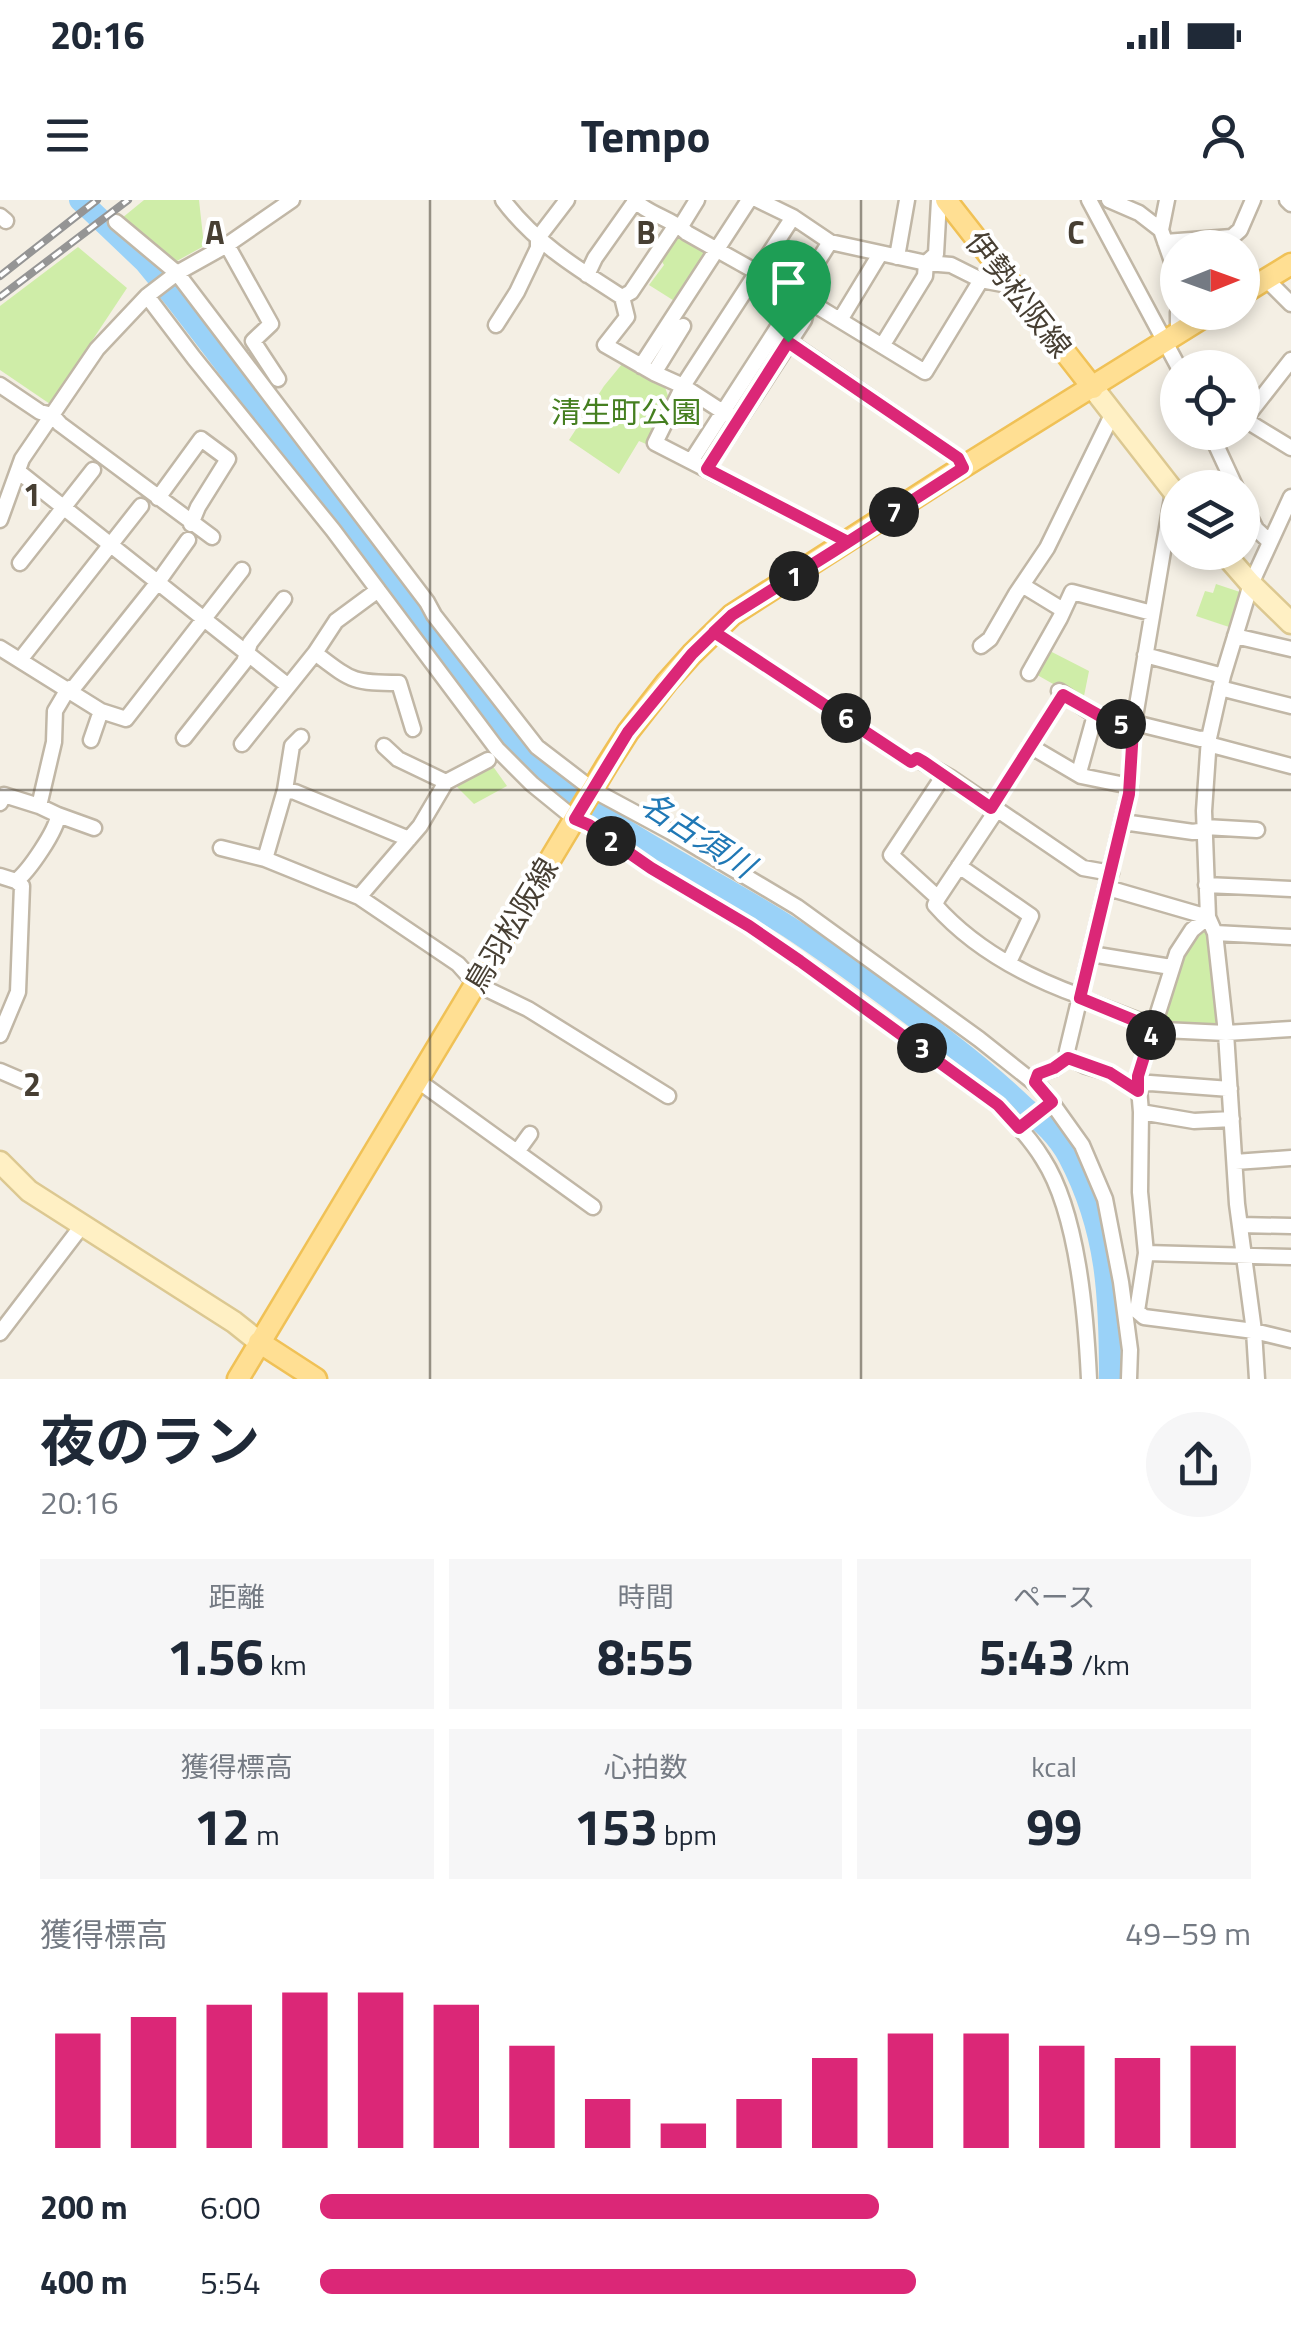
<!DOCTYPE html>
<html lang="ja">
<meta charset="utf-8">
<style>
:root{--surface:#fff;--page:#f6f6f7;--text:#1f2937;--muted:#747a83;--accent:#db2777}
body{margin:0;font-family:"Titillium Web","Noto Sans JP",sans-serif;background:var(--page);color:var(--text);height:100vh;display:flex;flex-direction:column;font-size:38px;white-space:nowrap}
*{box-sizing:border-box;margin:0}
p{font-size:32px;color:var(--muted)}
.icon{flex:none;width:55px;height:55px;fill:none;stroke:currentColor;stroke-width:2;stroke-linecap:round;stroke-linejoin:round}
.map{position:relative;height:1179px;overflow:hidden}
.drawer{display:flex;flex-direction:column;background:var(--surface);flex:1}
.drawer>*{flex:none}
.needle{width:65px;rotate:89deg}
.buttons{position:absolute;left:1160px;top:30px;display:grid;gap:20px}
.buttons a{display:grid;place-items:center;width:100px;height:100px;border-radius:50%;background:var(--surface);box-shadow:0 5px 15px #0003;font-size:50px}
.pin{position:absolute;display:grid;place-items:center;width:85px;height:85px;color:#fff;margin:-102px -42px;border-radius:50% 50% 50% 0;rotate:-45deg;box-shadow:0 0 10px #0007}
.pin .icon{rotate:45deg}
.km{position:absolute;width:50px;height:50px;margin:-25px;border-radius:50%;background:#222;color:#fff;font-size:28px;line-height:50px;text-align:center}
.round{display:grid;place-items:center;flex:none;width:105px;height:105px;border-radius:52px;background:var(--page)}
.head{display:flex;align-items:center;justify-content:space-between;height:170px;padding:0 40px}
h1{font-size:55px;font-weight:700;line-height:75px}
.figures{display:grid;grid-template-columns:repeat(3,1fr);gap:15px;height:170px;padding:10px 40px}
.figures div{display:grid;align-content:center;border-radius:0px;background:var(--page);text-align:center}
.figures b{font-size:50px;font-weight:700}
.figures small{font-size:28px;font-weight:400}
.figures p{font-size:28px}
.chart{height:280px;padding:20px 40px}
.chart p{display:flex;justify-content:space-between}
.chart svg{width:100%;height:180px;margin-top:10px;stroke:var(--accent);stroke-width:6}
ul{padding:0 40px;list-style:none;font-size:32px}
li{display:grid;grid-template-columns:160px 120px 1fr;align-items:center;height:75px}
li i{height:25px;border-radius:12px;background:var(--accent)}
.status{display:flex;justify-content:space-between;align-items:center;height:70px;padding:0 50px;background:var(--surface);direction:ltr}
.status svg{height:28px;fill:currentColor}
header{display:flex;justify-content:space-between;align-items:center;height:130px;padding:0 40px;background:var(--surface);font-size:45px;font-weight:700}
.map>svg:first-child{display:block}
.green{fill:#cfeda8}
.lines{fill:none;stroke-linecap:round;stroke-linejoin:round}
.river{stroke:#9ad2f8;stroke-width:22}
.street-casing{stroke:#c1b7a6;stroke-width:19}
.secondary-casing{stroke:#dcc891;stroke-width:25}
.primary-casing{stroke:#f0c156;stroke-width:25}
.street{stroke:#fff;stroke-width:14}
.secondary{stroke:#fff0c4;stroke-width:20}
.primary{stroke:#ffdf93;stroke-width:20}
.rail-casing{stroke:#959595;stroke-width:8}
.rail{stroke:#fff;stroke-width:4;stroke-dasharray:11;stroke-linecap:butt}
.route-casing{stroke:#fff;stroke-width:20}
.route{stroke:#db2777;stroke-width:12}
.grid{fill:none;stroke:#473f33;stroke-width:2.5;stroke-opacity:0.55}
.labels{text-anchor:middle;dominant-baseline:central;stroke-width:8;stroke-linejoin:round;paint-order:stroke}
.street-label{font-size:30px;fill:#473f33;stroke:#fff}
.park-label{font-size:30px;fill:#457f20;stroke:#fff}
.water-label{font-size:32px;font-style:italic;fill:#2078b5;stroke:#fff}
.grid-label{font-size:32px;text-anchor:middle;font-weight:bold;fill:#473f33;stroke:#fff;stroke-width:8;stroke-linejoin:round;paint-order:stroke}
</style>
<div class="status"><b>20:16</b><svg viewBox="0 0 49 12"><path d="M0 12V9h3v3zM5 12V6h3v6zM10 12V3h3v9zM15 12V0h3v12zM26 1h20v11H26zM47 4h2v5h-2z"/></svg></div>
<header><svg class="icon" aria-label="menu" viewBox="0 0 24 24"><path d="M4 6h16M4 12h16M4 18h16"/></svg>Tempo<svg class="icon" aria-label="person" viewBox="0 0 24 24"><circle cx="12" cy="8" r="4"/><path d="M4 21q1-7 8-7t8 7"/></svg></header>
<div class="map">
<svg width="1291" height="1179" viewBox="0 0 1291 1179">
<rect width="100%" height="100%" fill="#f4efe4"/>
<path class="green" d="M144,0h55l5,46 -29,16 -53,-44z
M679,32l28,16 -3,10 -28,44 -27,-17 15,-20 -3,-5z
M78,47l49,41 -77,116 -50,-34v-64z
M622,164l43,23 4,12 -23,45 -7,-3 -20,33 -50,-34 35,-54z
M1216,384l27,9 -11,35 -36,-12 9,-25 8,2z
M1046,449l43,22 -6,30 -51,-29z
M492,565l15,21 -33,18 -19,-19z
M1198,732h10l12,91 -3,4 -52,-3 -4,-4 20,-64z"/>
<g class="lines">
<path class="river" d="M80,0l65,62 32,39 322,420c14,18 28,36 46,51 73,63 163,103 244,155 55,36 107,76 160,116 26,20 51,41 75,64 18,15 34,29 45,50 39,74 41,141 41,222"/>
<defs>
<path id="street" d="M503,0c31,42 75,69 119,97l5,20 -22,28 49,28 29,13 -28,57 193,99
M634,0c15,15 39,19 53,33l123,69 115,70 56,-92 32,6
M758,0l35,17 37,25 96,21 25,2 30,15
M1089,0l90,168
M1109,0l30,13 22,17
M1167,0l-6,30 13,37 4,26
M1287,0l4,4
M0,16l6,5
M116,22l61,51 250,329 7,13 103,132 56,43 78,42 126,75 182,132 63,50 40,56 23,54 16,83 9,68 -1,29
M681,26l16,-26
M1165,42l67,-5 8,-7 13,-30
M227,45l44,79 -18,17 25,38
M897,57l10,-57
M587,75l8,-17 41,-58
M1266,79l25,25
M749,85l40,25
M797,94l33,-52
M147,96l47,62 139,172 164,219 35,35 43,35 14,6 62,43 98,58 51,35 198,144c16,16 33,34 45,54 35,54 43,156 46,220
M622,97l9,-5 45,-67
M1178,112v22
M840,120l40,-66
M496,125l21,-33 21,-44v-10l29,-38
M788,141l170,117 5,9
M882,146l43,-70 1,-13 10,-9 3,-54
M641,166l108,-166
M654,173l29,-47
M0,185l40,27 12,3 8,9 152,113
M1242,218l49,30
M739,219l-16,-7 -40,-26 110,-169
M1245,219l46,-59
M1210,232l26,56
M692,260l97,-150 15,10
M707,269l97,-149 2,-8
M19,272l268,213
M158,298l43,-59 27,20 -30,48 -7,17
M1242,301l14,28 13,12
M0,320l22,-61 75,-110 50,-53 30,-23 50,-28 65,-45
M20,363l73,-93
M1022,385l41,25
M714,432l197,130 6,-3 34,19 132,90 28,5
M1235,436l56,13
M981,446l9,-7 26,-45 31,-46 65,-133
M0,448l101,63 25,8 116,-149
M315,453c37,28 37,30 84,30l14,46
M1145,455l78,21
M20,460l121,-154
M1029,473l31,-55 12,-26 80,21
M1220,488l71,18
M1059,491l36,24 38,14
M1134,520l9,5 57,14 9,-1
M184,538l60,-76 6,-19 34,-44
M91,540l10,-29
M242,544l73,-91 21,-32 42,-31
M1208,544l83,22
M1030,546l51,30 49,10
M944,575l-53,80 47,43 -3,7c38,43 92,72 145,91
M1081,576l-1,-7 15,-54
M446,582l42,-22
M285,590l10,2 114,47
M0,603l4,-8 35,11 15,-64 1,-31 13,-22 7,-3 83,-104 30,-42
M991,608l72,-113
M58,615l36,13
M1123,622l70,10 12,-2
M1205,627l52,3
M221,648l44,11 94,38 99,67 18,20 52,25 140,87
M265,659l20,-69 7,-44 9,-9
M959,666l72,50 -22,46
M0,676l16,5 6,5 -4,106 -18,43
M16,681c13,-10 41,-51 42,-66l-19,-9
M1206,685l85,4
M1108,688l100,29
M359,697l61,-71 26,-44 -48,-23 -14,-13
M938,698l58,-87
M1208,717l-16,13 -15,23 -39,123 3,36 -1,80 6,61 -9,58 7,6 110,14 37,9
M1215,733l76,4
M1091,754l80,13
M1080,798l83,32 63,3 65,-4
M0,871l28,12
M417,880l176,127
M1035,882l3,-8 17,-6 13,-11
M1138,885l12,-2 80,6
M1138,891l-28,-18 -24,-7 -18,-9 -1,-6 62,-258 4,-64 40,-237
M1141,912l53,9 38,-2
M1019,928l33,-26
M517,952l13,-18
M1235,962l56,-4
M1240,1025l51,1
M1146,1053l145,4
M0,1133l81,-106
M1257,1179l-3,-48 -17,-127 -11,-171 -11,-100 -7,-16 -4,-106 5,-73 14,-62 28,-92 40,-87"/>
<path id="secondary" d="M1093,188l85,109
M1223,352l28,32 40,39
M0,962l29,29 205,131 25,20"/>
<path id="primary" d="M946,0l147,188
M1242,94l49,-30
M259,1142l57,37
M238,1179l369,-614 21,-33 39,-50 25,-28 40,-39 215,-138 265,-165"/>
</defs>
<use href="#street" class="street-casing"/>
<use href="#secondary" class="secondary-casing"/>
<use href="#primary" class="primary-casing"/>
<use href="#street" class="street"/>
<use href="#secondary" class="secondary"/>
<use href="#primary" class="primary"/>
<defs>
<path id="rail" d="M0,76l97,-76
M0,97l128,-97"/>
</defs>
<use href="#rail" class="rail-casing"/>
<use href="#rail" class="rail"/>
</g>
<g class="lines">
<defs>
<path id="route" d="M788,142l-81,127 141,73 -116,73 -40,39 -64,78 -53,87 14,6 62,43 98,58 51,35 198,144 21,23 33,-26 -17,-20 3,-8 16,-6 14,-10 42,15 28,18v-15l15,-48 -73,-30 49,-204 4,-64 -8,-5 -16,-4 -46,-26 -72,113 -67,-46 -7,-4 -6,4 -197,-130 18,-17 102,-64 14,-9 115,-74 -5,-10 -170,-116"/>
</defs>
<use href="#route" class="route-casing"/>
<use href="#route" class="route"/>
</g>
<path class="grid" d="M430,0v1179M861,0v1179M0,590h1291"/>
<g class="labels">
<g class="street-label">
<text transform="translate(1019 94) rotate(52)">伊勢松阪線</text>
<text transform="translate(511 725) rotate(-59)">鳥羽松阪線</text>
</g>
<g class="park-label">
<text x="626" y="212">清生町公園</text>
</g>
<g class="water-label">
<text transform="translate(698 634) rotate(33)">名古須川</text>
</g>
</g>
<g class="grid-label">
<text x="215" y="44">A</text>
<text x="646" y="44">B</text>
<text x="1076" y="44">C</text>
<text x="32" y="306">1</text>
<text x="32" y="896">2</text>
</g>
</svg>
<div class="buttons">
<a><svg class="needle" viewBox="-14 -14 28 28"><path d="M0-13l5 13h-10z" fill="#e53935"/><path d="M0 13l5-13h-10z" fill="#747a83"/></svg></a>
<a><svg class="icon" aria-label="locate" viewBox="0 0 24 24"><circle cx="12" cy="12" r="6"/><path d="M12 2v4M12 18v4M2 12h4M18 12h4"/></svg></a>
<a><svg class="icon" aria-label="layers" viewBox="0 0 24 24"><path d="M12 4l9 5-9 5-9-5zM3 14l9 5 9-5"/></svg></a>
</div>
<div class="pin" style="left:788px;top:142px;background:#1e9e55"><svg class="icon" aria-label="arrive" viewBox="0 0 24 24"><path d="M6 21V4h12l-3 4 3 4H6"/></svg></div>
<b class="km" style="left:794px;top:376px">1</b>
<b class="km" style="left:611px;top:641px">2</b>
<b class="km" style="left:922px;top:848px">3</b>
<b class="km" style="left:1151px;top:835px">4</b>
<b class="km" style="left:1121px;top:524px">5</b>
<b class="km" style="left:846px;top:518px">6</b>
<b class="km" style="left:894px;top:312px">7</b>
</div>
<section class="drawer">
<div class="head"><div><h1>夜のラン</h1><p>20:16</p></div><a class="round"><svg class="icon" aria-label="share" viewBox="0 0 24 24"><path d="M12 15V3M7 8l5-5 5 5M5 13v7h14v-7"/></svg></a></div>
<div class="figures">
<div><p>距離</p><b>1.56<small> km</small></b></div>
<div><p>時間</p><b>8:55</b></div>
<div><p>ペース</p><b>5:43<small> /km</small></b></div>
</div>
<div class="figures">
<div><p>獲得標高</p><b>12<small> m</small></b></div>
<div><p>心拍数</p><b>153<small> bpm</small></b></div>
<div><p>kcal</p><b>99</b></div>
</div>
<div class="chart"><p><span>獲得標高</span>49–59 m</p>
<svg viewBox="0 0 160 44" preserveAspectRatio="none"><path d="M5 44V16M15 44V12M25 44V9M35 44V6M45 44V6M55 44V9M65 44V19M75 44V32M85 44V38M95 44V32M105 44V22M115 44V16M125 44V16M135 44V19M145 44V22M155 44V19"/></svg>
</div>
<ul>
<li><b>200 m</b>6:00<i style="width:60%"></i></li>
<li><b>400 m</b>5:54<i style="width:64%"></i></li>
</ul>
</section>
